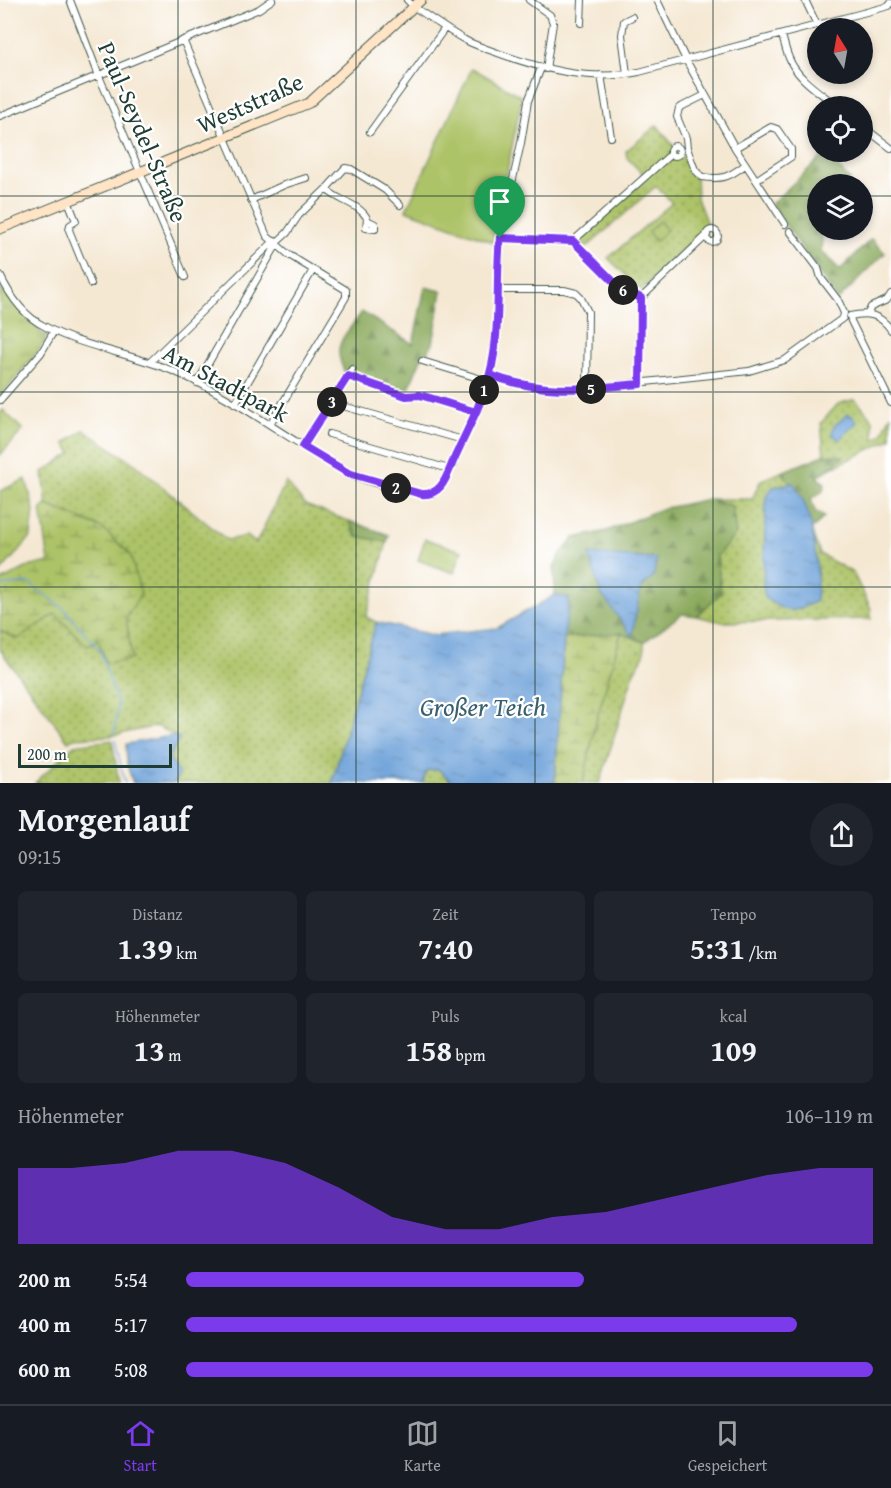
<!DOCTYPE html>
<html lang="de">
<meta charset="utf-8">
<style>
:root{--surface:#171b24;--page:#20242c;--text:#f1f3f6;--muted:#9ea1a6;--line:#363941;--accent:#7c3aed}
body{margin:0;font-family:"Gentium Book Plus",serif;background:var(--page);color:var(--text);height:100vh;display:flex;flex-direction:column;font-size:22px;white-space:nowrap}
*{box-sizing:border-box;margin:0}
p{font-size:20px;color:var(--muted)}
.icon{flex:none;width:33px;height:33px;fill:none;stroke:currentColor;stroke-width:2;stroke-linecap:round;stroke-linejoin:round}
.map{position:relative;height:783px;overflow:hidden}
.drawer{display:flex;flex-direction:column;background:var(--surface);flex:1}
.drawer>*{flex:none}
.needle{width:39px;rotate:349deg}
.buttons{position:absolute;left:807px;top:18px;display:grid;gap:12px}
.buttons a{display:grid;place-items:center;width:66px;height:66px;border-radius:50%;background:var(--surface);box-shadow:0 3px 9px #0003;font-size:30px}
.scale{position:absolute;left:18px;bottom:15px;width:154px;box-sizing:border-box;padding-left:6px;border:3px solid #1f3d34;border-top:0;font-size:16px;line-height:21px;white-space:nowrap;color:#1f3d34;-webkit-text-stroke:4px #fff;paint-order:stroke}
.pin{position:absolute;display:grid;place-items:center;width:51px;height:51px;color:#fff;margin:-62px -26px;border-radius:50% 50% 50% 0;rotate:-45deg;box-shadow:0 0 6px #0007}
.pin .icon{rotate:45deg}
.km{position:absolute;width:30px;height:30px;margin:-15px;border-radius:50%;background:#222;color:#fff;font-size:16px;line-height:30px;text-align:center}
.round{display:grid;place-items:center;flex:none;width:63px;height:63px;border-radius:32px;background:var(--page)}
.head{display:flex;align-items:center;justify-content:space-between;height:102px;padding:0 18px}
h1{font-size:33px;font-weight:600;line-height:45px}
.stats{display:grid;grid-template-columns:repeat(3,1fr);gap:9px;height:102px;padding:6px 18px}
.stats div{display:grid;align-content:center;border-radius:9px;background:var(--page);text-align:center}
.stats b{font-size:30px;font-weight:600}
.stats small{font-size:16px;font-weight:400}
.stats p{font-size:16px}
.chart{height:168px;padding:12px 18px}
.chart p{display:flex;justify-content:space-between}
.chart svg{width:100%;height:108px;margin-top:6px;fill:var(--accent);opacity:.7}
ul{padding:0 18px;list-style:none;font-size:20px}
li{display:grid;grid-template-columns:96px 72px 1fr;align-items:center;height:45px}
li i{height:15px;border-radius:8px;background:var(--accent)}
.dock{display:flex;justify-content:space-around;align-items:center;height:84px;border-top:2px solid var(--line);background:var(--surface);font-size:16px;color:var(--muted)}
.dock a{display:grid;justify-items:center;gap:3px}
.dock .on{color:var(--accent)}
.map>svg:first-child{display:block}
.grass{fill:url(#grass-dots);stroke:#66804e;stroke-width:1.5}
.forest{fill:url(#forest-firs);stroke:#547348;stroke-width:1.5}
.wetland{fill:url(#wetland-marsh);stroke:#66804e;stroke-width:1.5}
.park{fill:url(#park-tufts);stroke:#66804e;stroke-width:1.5}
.garden{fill:#adc367;stroke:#66804e;stroke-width:1.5}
.water{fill:url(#water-ripples);stroke:#466f86;stroke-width:1.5}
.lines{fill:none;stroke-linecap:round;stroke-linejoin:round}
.stream{stroke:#6da1d9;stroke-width:1.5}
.minor-casing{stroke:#3f574c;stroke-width:8}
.secondary-casing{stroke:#3f574c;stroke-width:11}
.minor{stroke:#fff;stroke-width:6}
.secondary{stroke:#ffe4c6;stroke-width:9}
.route-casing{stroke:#fff;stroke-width:12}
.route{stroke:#7c3aed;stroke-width:8}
.grid{fill:none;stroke:#1f3d34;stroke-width:1.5;stroke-opacity:0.55}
.labels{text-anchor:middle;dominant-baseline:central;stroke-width:4.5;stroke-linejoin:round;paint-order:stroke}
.street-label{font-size:24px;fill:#1f3d34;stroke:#fff}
.water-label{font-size:26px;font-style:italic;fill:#3a606e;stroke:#fff}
</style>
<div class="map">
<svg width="891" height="783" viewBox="0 0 891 783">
<defs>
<pattern id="grass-dots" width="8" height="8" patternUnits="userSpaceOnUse" patternTransform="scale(1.5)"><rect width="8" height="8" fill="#adc367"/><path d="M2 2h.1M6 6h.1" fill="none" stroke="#8ca056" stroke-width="1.8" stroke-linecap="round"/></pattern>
<pattern id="forest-firs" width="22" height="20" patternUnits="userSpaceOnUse" patternTransform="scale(1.5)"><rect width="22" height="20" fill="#8aa95c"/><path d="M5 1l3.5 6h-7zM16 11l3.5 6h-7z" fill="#708b4d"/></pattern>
<pattern id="wetland-marsh" width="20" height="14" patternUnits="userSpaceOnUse" patternTransform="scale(1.5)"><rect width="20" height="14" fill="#adc367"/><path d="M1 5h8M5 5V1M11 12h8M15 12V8" fill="none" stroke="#8ca056"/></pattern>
<pattern id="park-tufts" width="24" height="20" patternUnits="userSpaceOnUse" patternTransform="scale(1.5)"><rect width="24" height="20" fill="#adc367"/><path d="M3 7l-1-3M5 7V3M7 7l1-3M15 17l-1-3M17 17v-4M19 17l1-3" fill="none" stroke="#8ca056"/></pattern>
<pattern id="water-ripples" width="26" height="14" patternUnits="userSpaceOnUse" patternTransform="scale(1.5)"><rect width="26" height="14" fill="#6da1d9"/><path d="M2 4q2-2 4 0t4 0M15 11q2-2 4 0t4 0" fill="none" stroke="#5984b1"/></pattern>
</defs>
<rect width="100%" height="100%" fill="#fff"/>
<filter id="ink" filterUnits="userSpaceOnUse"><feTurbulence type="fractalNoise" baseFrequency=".0167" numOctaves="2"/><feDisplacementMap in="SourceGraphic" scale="12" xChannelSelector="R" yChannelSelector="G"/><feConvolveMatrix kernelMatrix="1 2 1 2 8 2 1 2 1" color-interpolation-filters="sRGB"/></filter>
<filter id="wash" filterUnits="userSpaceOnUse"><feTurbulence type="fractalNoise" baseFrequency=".008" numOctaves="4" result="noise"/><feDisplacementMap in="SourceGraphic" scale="24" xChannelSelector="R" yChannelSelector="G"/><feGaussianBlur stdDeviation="1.35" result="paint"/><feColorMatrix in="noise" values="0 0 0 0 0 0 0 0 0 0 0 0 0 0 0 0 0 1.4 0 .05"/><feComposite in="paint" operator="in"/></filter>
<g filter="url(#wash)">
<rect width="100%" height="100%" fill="#f5e8d3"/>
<path class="grass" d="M657,125l39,50 1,23 11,29 -67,63 -33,-32 64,-55 -16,-17 -70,62 -7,-7 68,-63 -20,-20 -1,-7z
M855,399l18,21 1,19 7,-3 10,-22v25l-66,32 18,-15 -19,-1 -3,-32 17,-19z
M84,430l51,34 92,76 20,-4 9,7 30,-61 19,23 44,16 7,15 31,6 -21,75 10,5 -44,161h-158l5,-8 -10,-18 11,-19 -23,-12 -47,10 -36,2 -6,3 -68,-91v-19l18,8 37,-25 32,32 11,-8 34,21 -6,-41 15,-24 -39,-66 -55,-23 -4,-33 29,-19 -7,-10z
M781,472l12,11 -19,4 44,89 -7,-46 9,24 33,19 18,36v10l-149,3 -26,-6 25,-23 -4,-37 15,-50 -24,-7h44l9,-19z
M621,633l23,9v13l-10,17 -34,111h-17l14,-65z
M112,740l7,43h-84l39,-38z
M438,769l15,14h-30l3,-12z"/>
<path class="forest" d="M825,154l25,26 -4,4h-28v46h5l-2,21 19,19 31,-31 14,14 -47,47 -67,-96z
M425,287l17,4 -9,53 -12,15 -14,34 -60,-17c-18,-31 -3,-38 15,-64l51,32z
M824,455l20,1 -27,22 8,5 -2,8 -12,8 4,12 9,6 -13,13 -11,-37 -19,-21z
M708,499l24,7 4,28 -19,22 4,37 -25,23 -14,-2 -38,28 -23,-9 -57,5 5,-40 -14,-3 -1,-28 7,-14 13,-15 33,-7 54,-22z
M349,521l40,14 -2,7 -31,-6z"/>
<path class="wetland" d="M47,505l55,23 28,26 11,40 -15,24 6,41 -26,4 -8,-24 -11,7 -32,-32 -37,25 -18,-8 1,-50 27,-14 21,-5 -8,-53z
M621,633l-24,85 -14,65h-28l9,-145z"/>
<path class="park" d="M659,221l8,9 -12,11 -7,-9z
M0,287l42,47 6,2 -10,15 -38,46z
M26,479l8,31 -3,27 -31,35v-81z"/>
<path class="garden" d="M472,68l50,29 -29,145 -87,-32z
M3,410l20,20 -23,25v-42z
M425,539l37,12 -8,22 -36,-13z"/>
<path class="water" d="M848,414l5,2 4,6 -18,18 -7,-6 2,-8z
M793,483c22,27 26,85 23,118 -23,13 -30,13 -51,-3l-2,-13 3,-89 7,-9z
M589,554l68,5 -4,18 -12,11 -9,48 -31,-42z
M555,595l14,3 -5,40 -9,145h-102l-15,-14 -12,2 -3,12h-91l44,-161 57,13 64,-7z
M170,736l10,2 -11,19 10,18 -5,8h-41l-6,-18 -1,-21z"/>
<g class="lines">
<path class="stream" d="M0,586l29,-3 33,24 38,43 18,55 -4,29
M115,740l10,43"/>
</g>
</g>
<g filter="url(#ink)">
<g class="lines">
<defs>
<path id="minor" d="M70,0l29,76 86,201
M407,0l7,7c17,11 33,23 51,33 9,5 20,8 30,12 46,17 95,30 144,20l250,-66 2,-3
M529,0l21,15 3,8 -7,46
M657,0l29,60 49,88 50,76
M805,0l12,25
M581,23l1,-23
M782,35c2,8 4,16 7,23 8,21 32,35 48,48
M183,40l84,196 22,19 57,35v7l-76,127
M627,74l-5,-39 2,-14 8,-4
M601,75l10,62
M705,95l-26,13 -2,9 9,21 1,10 8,22 7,7c21,3 27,0 43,-12
M0,116l259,-107 13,-9
M862,126l29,22
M370,132l75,-104
M670 151a5 5 0 1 1 10 0a5 5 0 1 1-10 0Z
M735,148l36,-21 6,2 14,20v8l-35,23
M326,189l19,-21 6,1 34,21 15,15
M251,200l33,-15 22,-7
M68,201l8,20 -6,4 -1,5 22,54
M706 236a6 6 0 1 1 12 0a6 6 0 1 1-12 0Z
M500,238l73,3 48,48 20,9
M573,241l98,-87
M276,243l11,-10 12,-18 27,-26c12,12 32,14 41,29l-1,10 9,1v-5l-8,-4
M0,275c9,19 24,41 44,51 40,22 87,27 129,45 62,26 115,69 174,101 22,12 50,16 74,22 13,1 18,-3 24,-14l31,-68 14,-37 7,-43 3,-94 21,-95 7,-42 13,-33
M498,290h66l12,3 5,5 7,14 -1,77
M868,313l3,-6 16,-7 4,-6
M891,330c-11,-16 -23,-18 -41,-14l1,5 40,82
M422,361l66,20
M150,362l124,-121
M490,375l47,13 33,2 179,-19 36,-11 58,-42 1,-5 -6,-13 -17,-22 -3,-10 -28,-37
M347,376l59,20 14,-1 56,17
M197,383l80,-139
M640,384l1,-86 66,-63
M0,400l41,-47 13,-22
M235,404l78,-134
M343,406l120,34
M329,434l120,35
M303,446l49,-77"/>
<path id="secondary" d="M0,229l309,-126 112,-103"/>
</defs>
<use href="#minor" class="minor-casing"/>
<use href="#secondary" class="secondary-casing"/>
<use href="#minor" class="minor"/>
<use href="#secondary" class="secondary"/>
</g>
</g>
<g class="lines" filter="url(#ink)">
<defs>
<path id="route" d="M500,238c-4,38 0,77 -6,116 -5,36 -24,70 -39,103 -8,17 -12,39 -34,37l-73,-21 -45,-27 45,-70 58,20 14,-1 56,17 14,-37c54,20 94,14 150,9l1,-86 -20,-9 -48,-48 -73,-3"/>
</defs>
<use href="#route" class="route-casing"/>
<use href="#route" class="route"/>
</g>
<path class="grid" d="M178,0v783M356,0v783M535,0v783M713,0v783M0,196h818M862,196h29M0,392h891M0,587h891"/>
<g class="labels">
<g class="street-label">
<text transform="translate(250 103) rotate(-24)">Weststraße</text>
<text transform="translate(143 132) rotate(67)">Paul-Seydel-Straße</text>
<text transform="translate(226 383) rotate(28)">Am Stadtpark</text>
</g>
<g class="water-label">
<text x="483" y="706">Großer Teich</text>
</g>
</g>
</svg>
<div class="buttons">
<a><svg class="needle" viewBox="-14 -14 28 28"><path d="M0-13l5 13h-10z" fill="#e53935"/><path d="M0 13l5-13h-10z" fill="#9ea1a6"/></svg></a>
<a><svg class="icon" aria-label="locate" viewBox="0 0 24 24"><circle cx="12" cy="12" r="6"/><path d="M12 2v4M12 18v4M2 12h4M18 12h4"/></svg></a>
<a><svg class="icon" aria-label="layers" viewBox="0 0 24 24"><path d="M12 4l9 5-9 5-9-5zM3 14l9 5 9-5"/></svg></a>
</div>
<div class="scale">200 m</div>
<div class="pin" style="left:500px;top:238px;background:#1e9e55"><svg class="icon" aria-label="arrive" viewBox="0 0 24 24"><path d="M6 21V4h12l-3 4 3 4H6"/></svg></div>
<b class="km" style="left:484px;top:390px">1</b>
<b class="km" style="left:396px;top:488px">2</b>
<b class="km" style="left:332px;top:402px">3</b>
<b class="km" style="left:591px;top:389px">5</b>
<b class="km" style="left:623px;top:290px">6</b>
</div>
<section class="drawer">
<div class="head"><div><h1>Morgenlauf</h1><p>09:15</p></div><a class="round"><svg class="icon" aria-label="share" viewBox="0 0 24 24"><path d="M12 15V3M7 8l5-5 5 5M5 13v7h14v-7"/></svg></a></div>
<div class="stats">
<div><p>Distanz</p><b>1.39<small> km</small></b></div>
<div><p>Zeit</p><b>7:40</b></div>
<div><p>Tempo</p><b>5:31<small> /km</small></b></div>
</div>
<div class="stats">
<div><p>Höhenmeter</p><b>13<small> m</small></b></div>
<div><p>Puls</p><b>158<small> bpm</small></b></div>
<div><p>kcal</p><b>109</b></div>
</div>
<div class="chart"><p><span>Höhenmeter</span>106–119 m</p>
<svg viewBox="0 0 160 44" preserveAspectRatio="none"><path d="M0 44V13L10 13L20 11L30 6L40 6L50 11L60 21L70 33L80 38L90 38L100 33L110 31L120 26L130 21L140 16L150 13L160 13V44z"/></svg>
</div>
<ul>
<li><b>200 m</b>5:54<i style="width:58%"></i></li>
<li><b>400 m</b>5:17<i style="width:89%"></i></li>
<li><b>600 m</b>5:08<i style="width:100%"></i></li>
</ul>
</section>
<nav class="dock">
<a class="on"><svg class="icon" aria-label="home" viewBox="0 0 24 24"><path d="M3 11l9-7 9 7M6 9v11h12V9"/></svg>Start</a>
<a><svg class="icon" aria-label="map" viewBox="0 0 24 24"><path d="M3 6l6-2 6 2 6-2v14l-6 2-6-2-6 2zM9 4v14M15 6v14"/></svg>Karte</a>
<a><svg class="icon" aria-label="saved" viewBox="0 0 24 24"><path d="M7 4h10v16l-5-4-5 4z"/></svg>Gespeichert</a>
</nav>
